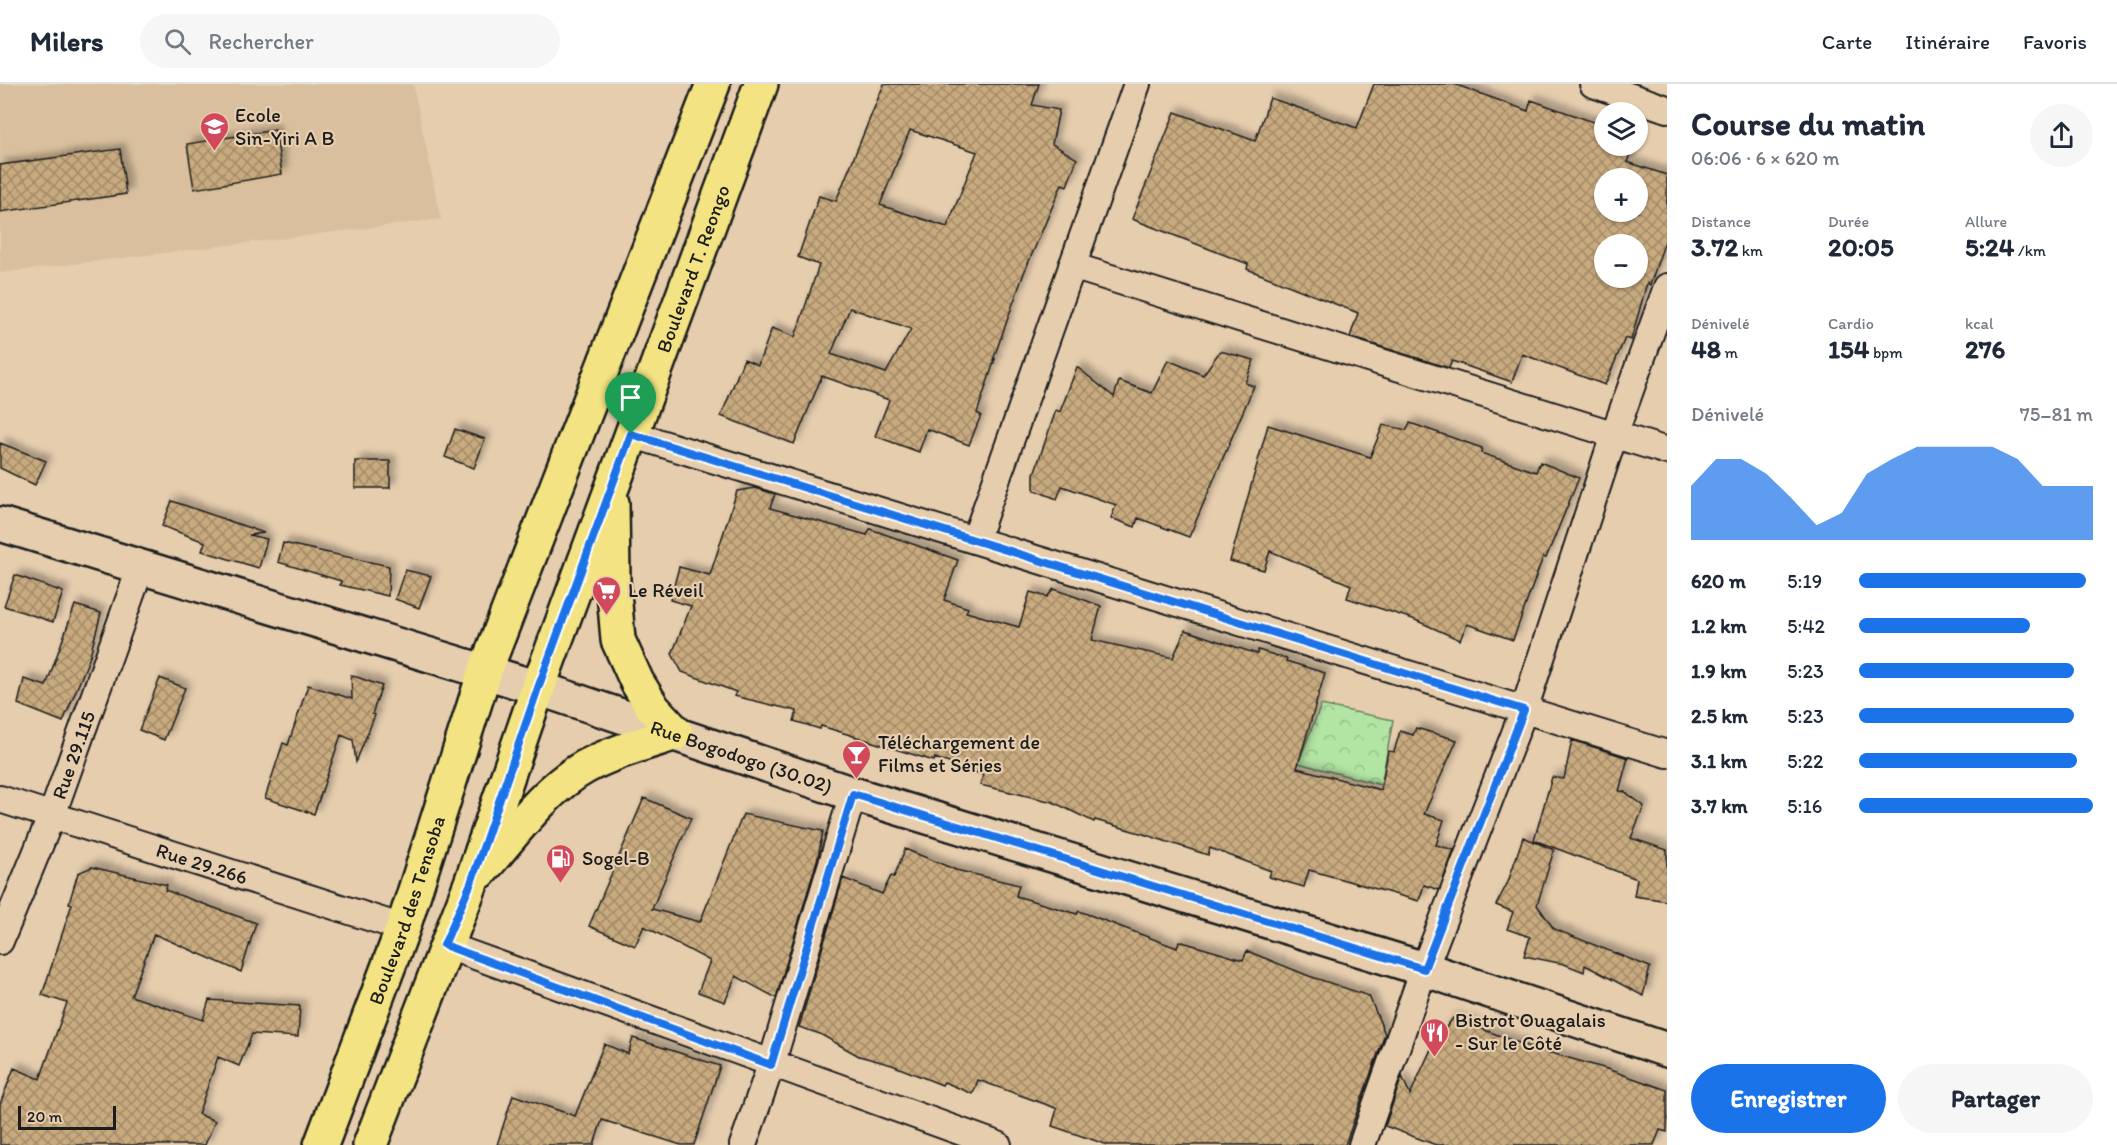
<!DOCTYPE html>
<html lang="fr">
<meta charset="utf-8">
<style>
:root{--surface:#fff;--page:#f6f6f7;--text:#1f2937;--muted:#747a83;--line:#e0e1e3;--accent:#1a73e8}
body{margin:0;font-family:Itim,sans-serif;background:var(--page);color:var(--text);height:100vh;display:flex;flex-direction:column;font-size:22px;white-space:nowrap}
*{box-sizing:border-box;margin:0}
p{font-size:20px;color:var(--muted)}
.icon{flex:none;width:33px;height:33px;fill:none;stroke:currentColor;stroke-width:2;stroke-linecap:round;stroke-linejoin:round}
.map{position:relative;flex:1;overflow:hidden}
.details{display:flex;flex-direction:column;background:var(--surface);width:450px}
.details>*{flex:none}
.tools{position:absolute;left:1594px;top:18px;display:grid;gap:12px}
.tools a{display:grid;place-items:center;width:54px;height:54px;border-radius:50%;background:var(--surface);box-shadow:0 2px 4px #0004;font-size:30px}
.scale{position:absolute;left:18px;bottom:15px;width:98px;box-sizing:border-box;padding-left:6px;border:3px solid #1c1c1c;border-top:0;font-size:16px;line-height:21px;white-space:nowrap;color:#1c1c1c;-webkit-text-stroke:4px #e6cdae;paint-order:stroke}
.pin{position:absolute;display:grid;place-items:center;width:51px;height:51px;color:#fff;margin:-62px -26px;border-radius:50% 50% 50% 0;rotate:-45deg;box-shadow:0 0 6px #0007}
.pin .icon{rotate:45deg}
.round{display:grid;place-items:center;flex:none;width:63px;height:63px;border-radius:32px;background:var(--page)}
.overview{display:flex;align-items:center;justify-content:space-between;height:102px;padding:0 24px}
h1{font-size:33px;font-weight:700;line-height:45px}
.stats{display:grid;grid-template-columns:repeat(3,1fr);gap:9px;height:102px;padding:6px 24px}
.stats div{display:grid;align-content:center}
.stats b{font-size:26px;font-weight:700}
.stats small{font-size:16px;font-weight:400}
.stats p{font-size:16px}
.chart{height:168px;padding:12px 24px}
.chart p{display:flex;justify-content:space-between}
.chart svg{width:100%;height:108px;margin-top:6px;fill:var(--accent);opacity:.7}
.cta{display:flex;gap:12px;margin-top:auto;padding:12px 24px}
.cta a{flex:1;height:69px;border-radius:36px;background:var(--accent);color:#fff;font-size:24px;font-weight:700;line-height:69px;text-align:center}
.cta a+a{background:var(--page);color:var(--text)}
ul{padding:0 24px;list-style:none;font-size:20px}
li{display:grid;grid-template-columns:96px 72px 1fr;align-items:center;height:45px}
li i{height:15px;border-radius:8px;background:var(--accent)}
header{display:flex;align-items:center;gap:36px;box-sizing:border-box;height:84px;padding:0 30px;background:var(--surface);border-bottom:2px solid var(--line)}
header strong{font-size:28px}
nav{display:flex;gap:33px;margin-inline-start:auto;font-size:21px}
.search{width:420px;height:54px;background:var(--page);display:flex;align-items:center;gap:15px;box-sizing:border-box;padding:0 21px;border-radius:33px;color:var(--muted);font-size:22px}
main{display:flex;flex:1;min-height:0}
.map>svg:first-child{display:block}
.built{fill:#d9bf9d}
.park{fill:url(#park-crowns);stroke:#678060;stroke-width:1.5}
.building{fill:url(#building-cross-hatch);stroke:#1c1c1c;stroke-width:1.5;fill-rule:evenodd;filter:url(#shadow)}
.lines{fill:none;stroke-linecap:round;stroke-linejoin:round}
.minor-casing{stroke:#1c1c1c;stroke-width:30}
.tertiary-casing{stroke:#1c1c1c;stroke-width:38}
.primary-casing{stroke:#1c1c1c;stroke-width:38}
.minor{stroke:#e6cdae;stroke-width:26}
.tertiary{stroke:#e6cdae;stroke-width:33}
.primary{stroke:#f4e382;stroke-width:33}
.route-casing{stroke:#fff;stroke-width:12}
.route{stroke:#1a73e8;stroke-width:8}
.labels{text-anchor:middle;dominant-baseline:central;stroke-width:4.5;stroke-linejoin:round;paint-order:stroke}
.poi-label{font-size:20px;fill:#1c1c1c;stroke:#e6cdae;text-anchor:start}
.street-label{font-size:20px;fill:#1c1c1c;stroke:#e6cdae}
</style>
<header>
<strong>Milers</strong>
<div class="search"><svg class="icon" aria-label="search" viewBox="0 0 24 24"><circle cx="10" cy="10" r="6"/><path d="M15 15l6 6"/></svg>Rechercher</div>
<nav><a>Carte</a><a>Itinéraire</a><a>Favoris</a></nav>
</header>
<main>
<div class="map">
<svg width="1667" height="1061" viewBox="0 0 1667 1061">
<defs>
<pattern id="park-crowns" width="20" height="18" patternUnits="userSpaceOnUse" patternTransform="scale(1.5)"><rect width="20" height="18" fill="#b2e4a4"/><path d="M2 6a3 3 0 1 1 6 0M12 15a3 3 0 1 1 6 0" fill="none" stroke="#98c38d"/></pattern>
<pattern id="building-cross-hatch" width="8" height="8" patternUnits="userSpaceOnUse" patternTransform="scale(1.5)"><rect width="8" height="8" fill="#c8aa7f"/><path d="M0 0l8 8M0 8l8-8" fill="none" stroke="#a28a67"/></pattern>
<filter id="shadow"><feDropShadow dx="5.5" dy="-5.5" stdDeviation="3" flood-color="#0004"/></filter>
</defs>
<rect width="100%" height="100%" fill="#e6cdae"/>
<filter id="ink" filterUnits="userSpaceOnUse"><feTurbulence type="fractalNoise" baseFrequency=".0167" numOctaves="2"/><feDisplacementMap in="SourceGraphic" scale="12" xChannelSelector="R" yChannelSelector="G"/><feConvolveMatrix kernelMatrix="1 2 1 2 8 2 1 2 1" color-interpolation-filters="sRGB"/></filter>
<g filter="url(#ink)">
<path class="built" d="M0,0h413l28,135 -441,54z"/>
<path class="park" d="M1321,621l72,15 -12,65 -83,-22z"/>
<path class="building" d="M884,0h155l-7,21 27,5 -7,34 25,15 -10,27 -5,-2 -38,89 -31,87 2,-1 -18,54 4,2 -12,30 -42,-16 -8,23 -44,-16 14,-36 -67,-24 -28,68 -73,-28 23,-57 14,6 14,-37 23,9 24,-72 -21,-8 21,-61 17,5zM910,46l67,22 -30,75 -67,-22zM850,224l61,21 -25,44 -55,-19z
M1374,0h80l74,27 3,-11 74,26v20h28l-6,16 40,13v60l-17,50 -3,-2 -16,57 -6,-2 -20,47 -83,-31 -10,28 -60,-21 -3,7 -99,-31 8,-24 -111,-44 1,-5 -116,-45 43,-107 80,29 15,-43 87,30zM1605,94h33v34h-33zM1605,160h33v34h-33z
M275,46l7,44 -88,15 -7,-45z
M120,65l6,45 -126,18v-47z
M1220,267l34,9 -9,23 9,3 -65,151 -51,-19 -3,9 -24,-9 5,-13 -54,-19 -5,13 -23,-9v-16l22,-64 4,2 17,-45 37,30 5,-16 33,12 16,-33 35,15z
M1410,339l72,25 -1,5 55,19 4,-10 39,16 -33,80 -3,-1 -30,83 -46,-16 -7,16 -47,-21 -66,-21 4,-13 -81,-34 -6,19 -34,-9 38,-136 102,32 13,-32 24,5z
M455,345l30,10 -11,29 -29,-11z
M0,359l46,18 -11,24 -35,-17z
M355,377h35v27h-35z
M755,404l20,6 -5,14 97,27 3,-6 88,31 -14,40 24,8 -2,4 53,15 11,-35 17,5 7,-8 47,17 -9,34 81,18 12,-28 72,24 1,-4 29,9 -1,2 39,12 -28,95 84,22 7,-39 6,1 6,-21 13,4 3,-7 41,12 -33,74 20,6 -8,25 18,5 -15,40 -15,-5 -5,16 -110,-31 -5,17 -35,-10 2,-6 -61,-23 -2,7 -68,-22 -45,-13 -1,2 -41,-20 -73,-17 3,-10 -48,-17 -1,3 -113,-35 -1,3 -26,-8 3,-10 -63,-15 2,-4 -54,-20 -10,-18 19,-48 -21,-6 9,-33 31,8 27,-84z
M172,417l92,32 -15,2 18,4 -8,29 -57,-17 3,-9 -43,-16z
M283,459l106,23 -1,30 -48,-11 1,-4 -63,-19z
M405,486l26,6 -12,32 -24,-9z
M15,491l48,17 -10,30 -49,-16z
M75,521l26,8 -12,46 -26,63 -45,-18 6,-25 22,7z
M351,591l31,11 -10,28 3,1 -19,47 -3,-22 -12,-5 -27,79 -49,-16 18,-55 5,2 20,-60 44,14z
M160,594l25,10 -21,52 -25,-10z
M1572,656l56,18 -9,33 6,1 19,14 -13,32 36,12v51l-33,-5 3,-17 -103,-39 18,-63 12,2z
M644,714l47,20 -39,91 48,13 43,-108 80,17 -5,26 -42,141 -40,-22 -11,26 -27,-10 12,-31 -66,-35 -9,20 -46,-20z
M1523,753l31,13 -17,55 17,24 96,38 -7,29 -58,-31 -1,7 -20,-8 -40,-8 6,-19 -23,-8 6,-17 -17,-7 12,-23z
M905,765l51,21 63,15 -3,11 61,18 2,-3 98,37 2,-7 64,19 4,-9 62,25 60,20 16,38 -40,111h-237l-56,-19 5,-17 -4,-2 -75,-27 -5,14 -29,-12 -2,3 -50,-20 -33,-9 -39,-22 -21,-7 44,-149 39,16 9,-18 3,1z
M92,783l75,18 -2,5 91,33 -15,49 -87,-38 -23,62 72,24 6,-20 91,6 -2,31 -46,-3 -13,32 -21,-9 -20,57 17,7 -10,24h-205v-41l14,-36 26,11 27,-76 -25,-8 30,-91 -3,-1 9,-30z
M1453,934l74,28 80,23 60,21v42l-7,-2 -6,15h-218l-51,-19 17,-50 8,19 23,-50z
M633,954l87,28 -26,79h-13l-79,-25 -8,25h-97l16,-50 62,21 29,-72 24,10z"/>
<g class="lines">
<defs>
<g id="minor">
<path d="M1593,0l74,25"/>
<path d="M1072,182l595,185"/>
<path d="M631,350l1036,320"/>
<path d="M975,456l162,-456"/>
<path id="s1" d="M0,715l403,129"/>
<path id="s2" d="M0,857l52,-126 88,-246"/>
<path d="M445,861l553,200"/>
<path d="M743,1061l28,-80 82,-271"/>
<path d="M1362,1061l62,-176 100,-259 90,-275 53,-148"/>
</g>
<g id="tertiary">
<path id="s3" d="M0,440l538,164 315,106 571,175 243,81"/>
</g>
<g id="primary">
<path d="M480,788c32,-35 62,-81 105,-105 28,-15 61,-24 91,-34l-23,-25 -16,-26 -19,-42 -5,-60 -1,-77"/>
<path id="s4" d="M321,1061l82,-217 82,-257 228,-587"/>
<path id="s5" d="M370,1061l101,-262 67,-195 223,-604"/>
</g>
</defs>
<use href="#minor" class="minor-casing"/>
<use href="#tertiary" class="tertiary-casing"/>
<use href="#primary" class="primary-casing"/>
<use href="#minor" class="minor"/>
<use href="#tertiary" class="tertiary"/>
<use href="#primary" class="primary"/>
</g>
</g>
<g class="lines" filter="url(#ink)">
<defs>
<path id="route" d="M631,350l893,276 -100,259 -571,-175 -82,271 -327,-120 27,-62 67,-195z"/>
</defs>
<use href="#route" class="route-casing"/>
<use href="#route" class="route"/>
</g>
<defs>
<symbol id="school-pin" viewBox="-11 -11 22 30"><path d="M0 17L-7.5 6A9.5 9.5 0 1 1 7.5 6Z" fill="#d1495b" stroke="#e6cdae"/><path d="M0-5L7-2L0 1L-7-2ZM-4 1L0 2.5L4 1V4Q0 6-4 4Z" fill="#fff"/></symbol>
<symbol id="supermarket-pin" viewBox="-11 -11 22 30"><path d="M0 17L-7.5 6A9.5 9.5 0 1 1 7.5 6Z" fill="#d1495b" stroke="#e6cdae"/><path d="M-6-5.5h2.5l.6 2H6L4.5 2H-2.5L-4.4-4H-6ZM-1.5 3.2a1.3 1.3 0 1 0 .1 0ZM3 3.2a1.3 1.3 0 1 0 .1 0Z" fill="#fff"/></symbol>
<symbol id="bar-pin" viewBox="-11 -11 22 30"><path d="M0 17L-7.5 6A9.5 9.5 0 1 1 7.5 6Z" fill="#d1495b" stroke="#e6cdae"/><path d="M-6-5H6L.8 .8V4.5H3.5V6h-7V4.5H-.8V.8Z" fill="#fff"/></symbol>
<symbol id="fuel-pin" viewBox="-11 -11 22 30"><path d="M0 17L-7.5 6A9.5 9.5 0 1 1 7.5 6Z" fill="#d1495b" stroke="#e6cdae"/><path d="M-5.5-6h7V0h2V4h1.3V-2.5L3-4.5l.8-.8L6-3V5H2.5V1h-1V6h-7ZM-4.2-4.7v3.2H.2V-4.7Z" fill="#fff"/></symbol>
<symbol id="restaurant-pin" viewBox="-11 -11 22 30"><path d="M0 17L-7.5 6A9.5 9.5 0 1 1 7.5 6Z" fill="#d1495b" stroke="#e6cdae"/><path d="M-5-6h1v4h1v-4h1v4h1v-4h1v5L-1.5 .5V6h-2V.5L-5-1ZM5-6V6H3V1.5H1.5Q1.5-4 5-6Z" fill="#fff"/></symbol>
</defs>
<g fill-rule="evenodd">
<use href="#school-pin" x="198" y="26" width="33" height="45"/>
<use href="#supermarket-pin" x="590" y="490" width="33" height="45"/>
<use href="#bar-pin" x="840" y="654" width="33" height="45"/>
<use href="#fuel-pin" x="544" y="758" width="33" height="45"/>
<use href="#restaurant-pin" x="1418" y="932" width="33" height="45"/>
</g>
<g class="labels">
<g class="poi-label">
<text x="235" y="31">Ecole<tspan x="235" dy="23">Sin-Yiri A B</tspan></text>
<text x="628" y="506">Le Réveil</text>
<text x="878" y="658">Téléchargement de<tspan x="878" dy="23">Films et Séries</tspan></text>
<text x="582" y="774">Sogel-B</text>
<text x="1455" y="936">Bistrot Ouagalais<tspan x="1455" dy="23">- Sur le Côté</tspan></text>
</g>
<g class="street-label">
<text stroke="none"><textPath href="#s5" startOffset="934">Boulevard T. Reongo</textPath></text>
<text stroke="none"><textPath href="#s2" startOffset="200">Rue 29.115</textPath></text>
<text stroke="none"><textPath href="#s3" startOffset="777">Rue Bogodogo (30.02)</textPath></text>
<text stroke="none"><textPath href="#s1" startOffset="212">Rue 29.266</textPath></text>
<text stroke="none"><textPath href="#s4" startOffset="250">Boulevard des Tensoba</textPath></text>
</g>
</g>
</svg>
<div class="tools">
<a><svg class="icon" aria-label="layers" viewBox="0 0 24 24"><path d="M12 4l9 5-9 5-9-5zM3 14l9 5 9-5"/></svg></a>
<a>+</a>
<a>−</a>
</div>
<div class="scale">20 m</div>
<div class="pin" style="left:631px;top:350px;background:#1e9e55"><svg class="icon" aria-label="arrive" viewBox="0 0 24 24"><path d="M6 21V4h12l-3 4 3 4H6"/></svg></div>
</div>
<section class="details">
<div class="overview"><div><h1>Course du matin</h1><p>06:06 · 6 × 620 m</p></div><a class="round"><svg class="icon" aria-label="share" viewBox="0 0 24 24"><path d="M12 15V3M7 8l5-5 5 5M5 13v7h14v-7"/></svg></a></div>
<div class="stats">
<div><p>Distance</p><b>3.72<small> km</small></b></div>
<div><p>Durée</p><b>20:05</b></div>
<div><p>Allure</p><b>5:24<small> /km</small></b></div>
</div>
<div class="stats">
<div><p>Dénivelé</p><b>48<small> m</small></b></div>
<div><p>Cardio</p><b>154<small> bpm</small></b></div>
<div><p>kcal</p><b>276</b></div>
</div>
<div class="chart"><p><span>Dénivelé</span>75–81 m</p>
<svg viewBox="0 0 160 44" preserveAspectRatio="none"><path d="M0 44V22L10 11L20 11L30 17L40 27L50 38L60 33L70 17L80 11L90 6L100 6L110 6L120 6L130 11L140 22L150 22L160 22V44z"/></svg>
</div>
<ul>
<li><b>620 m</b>5:19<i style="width:97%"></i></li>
<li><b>1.2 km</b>5:42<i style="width:73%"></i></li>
<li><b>1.9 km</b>5:23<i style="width:92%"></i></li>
<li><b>2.5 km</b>5:23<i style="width:92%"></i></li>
<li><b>3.1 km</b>5:22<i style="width:93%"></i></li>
<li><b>3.7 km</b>5:16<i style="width:100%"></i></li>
</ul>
<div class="cta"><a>Enregistrer</a><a>Partager</a></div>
</section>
</main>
